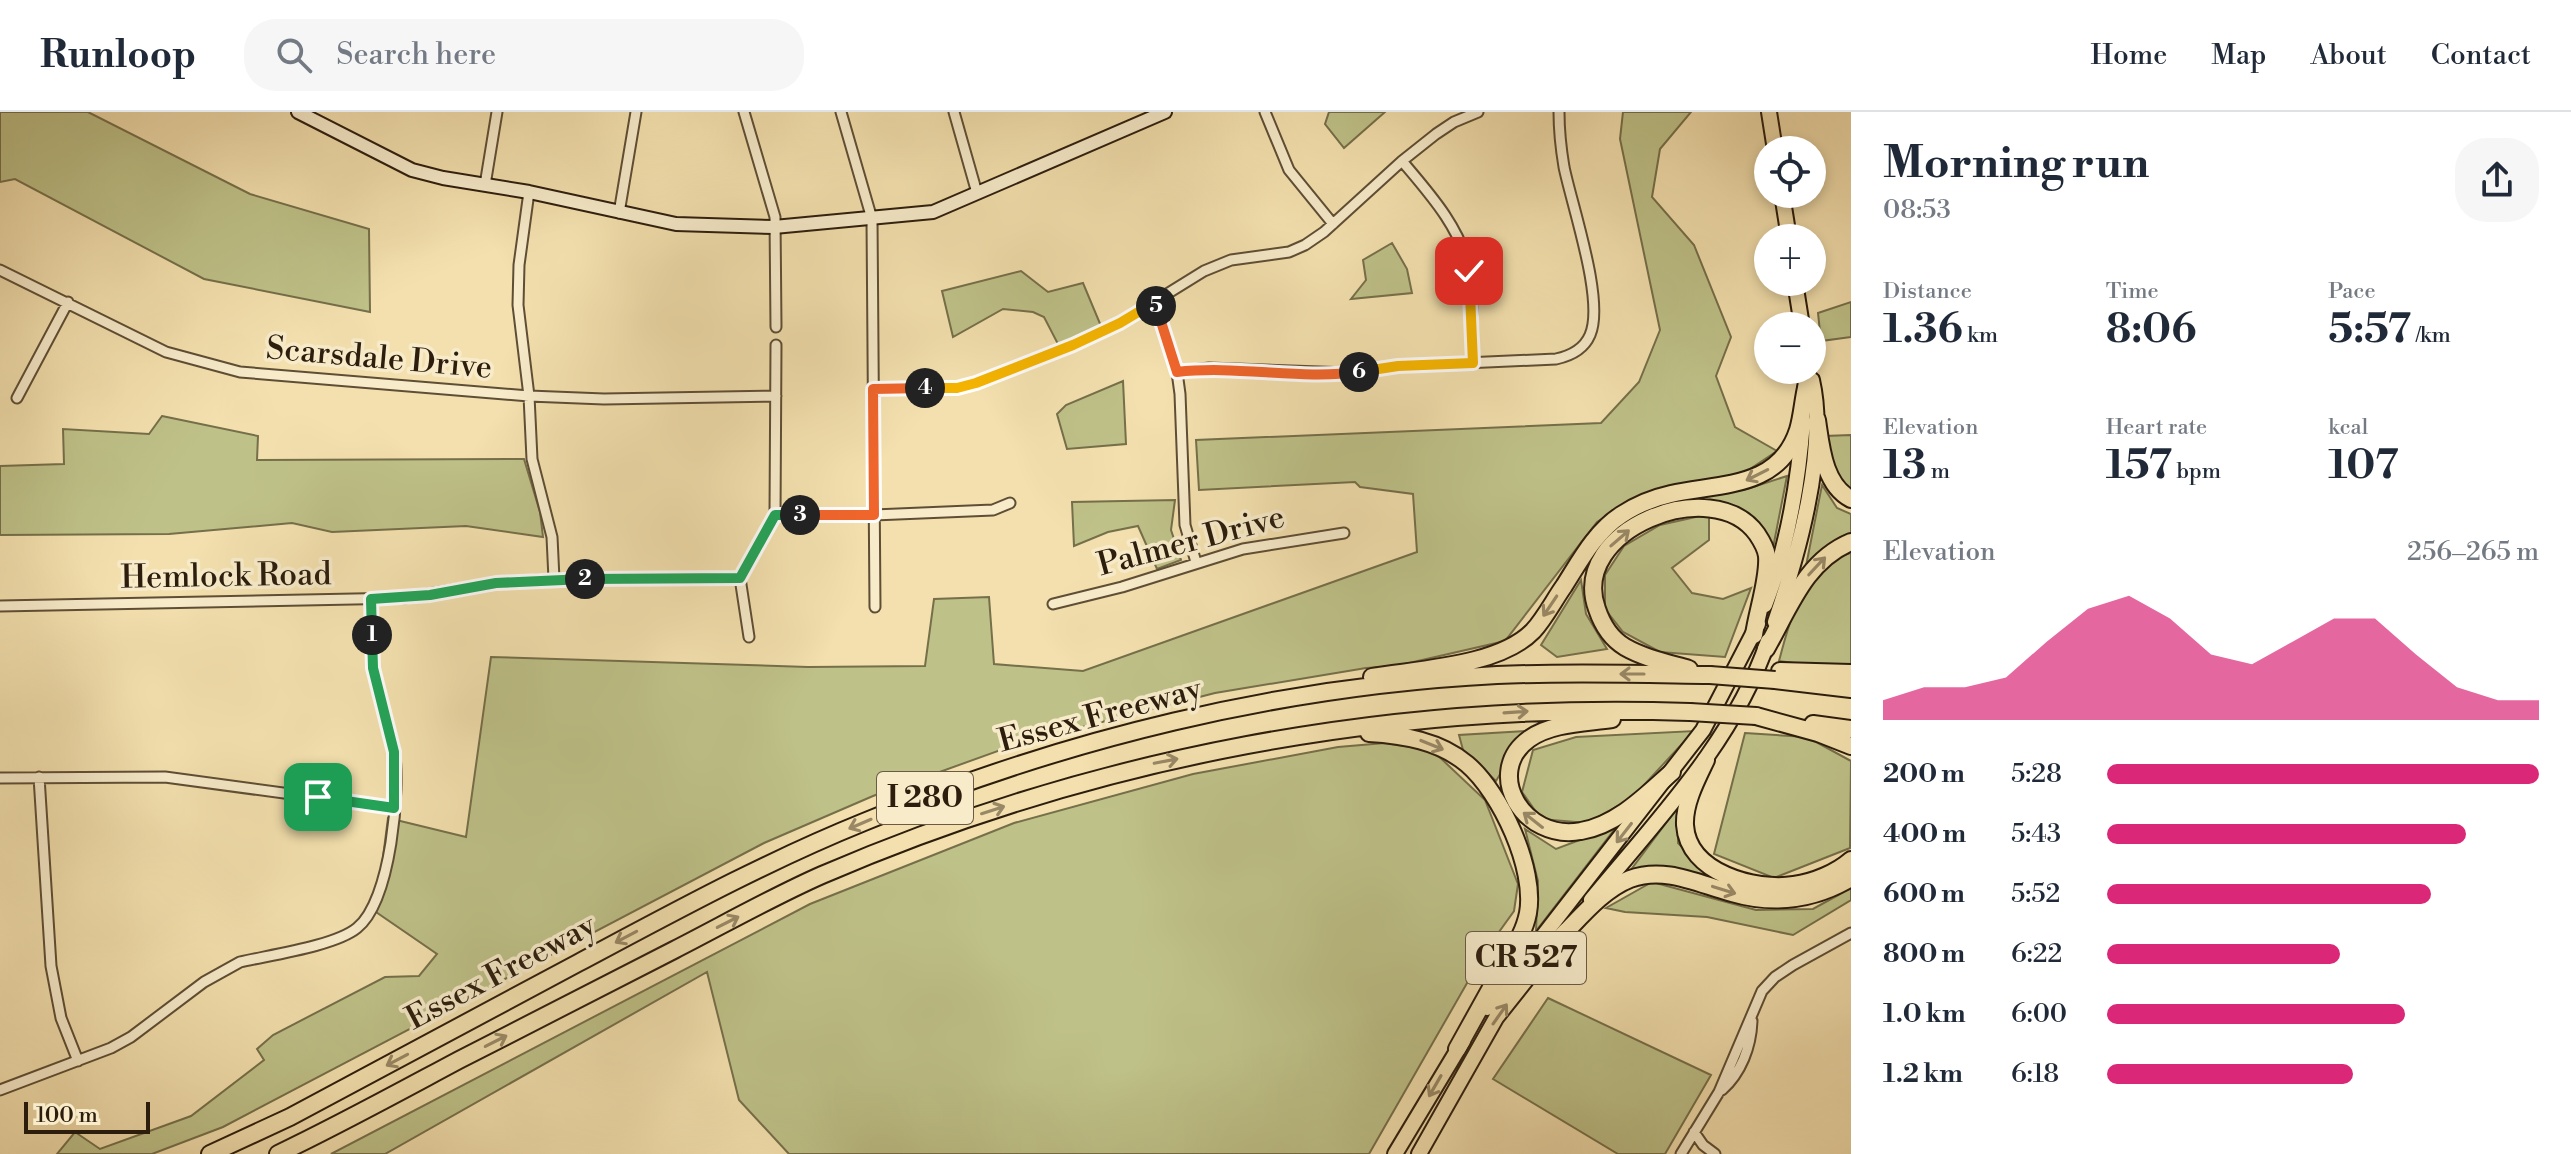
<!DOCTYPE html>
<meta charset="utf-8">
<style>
:root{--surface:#fff;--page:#f6f6f7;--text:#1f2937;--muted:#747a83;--line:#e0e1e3;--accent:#db2777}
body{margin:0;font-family:"Libre Bodoni",serif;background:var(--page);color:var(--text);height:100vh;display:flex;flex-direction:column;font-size:30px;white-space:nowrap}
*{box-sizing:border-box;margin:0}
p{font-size:26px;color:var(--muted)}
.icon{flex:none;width:44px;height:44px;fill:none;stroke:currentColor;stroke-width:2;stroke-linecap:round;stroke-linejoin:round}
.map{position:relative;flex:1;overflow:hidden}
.drawer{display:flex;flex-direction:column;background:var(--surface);width:720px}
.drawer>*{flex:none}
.controls{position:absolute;left:1754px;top:24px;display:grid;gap:16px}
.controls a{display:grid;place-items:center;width:72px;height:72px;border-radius:50%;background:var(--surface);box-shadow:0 4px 12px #0003;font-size:40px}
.scale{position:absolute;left:24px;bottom:20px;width:126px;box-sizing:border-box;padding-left:8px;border:4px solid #2c1d0d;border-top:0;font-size:22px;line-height:28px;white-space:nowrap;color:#2c1d0d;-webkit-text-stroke:6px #f7ebca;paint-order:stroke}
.pin{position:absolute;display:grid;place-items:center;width:68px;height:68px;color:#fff;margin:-34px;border-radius:16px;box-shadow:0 4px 12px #0006}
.km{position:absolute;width:40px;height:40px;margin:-20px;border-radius:50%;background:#222;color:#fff;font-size:22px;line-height:40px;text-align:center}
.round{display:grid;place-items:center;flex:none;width:84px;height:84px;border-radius:32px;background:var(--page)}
.head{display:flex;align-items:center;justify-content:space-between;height:136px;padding:0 32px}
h1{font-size:44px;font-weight:700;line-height:60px}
.stats{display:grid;grid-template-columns:repeat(3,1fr);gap:12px;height:136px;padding:8px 32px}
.stats div{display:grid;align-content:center}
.stats b{font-size:40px;font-weight:700}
.stats small{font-size:22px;font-weight:400}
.stats p{font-size:22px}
.chart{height:224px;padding:16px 32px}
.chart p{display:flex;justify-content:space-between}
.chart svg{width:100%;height:144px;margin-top:8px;fill:var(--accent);opacity:.7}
ul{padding:0 32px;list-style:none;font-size:26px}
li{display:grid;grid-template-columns:128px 96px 1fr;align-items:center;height:60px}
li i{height:20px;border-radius:10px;background:var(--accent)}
header{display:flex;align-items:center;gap:48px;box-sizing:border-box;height:112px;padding:0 40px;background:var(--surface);border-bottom:2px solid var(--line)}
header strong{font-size:38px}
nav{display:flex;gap:44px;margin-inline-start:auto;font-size:28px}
.search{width:560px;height:72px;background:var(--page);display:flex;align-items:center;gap:20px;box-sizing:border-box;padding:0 28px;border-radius:32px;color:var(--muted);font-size:30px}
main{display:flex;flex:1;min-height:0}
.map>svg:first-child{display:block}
.green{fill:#bec188;stroke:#756f4a;stroke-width:2}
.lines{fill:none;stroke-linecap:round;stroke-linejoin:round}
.street-casing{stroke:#5e4e35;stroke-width:13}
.secondary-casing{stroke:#2c1d0d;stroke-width:16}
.primary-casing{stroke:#2c1d0d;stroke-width:18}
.highway-casing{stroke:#2c1d0d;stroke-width:20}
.street{stroke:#f7ebca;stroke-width:9}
.secondary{stroke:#f7ebca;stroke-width:12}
.primary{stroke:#f3e0ae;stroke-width:14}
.highway{stroke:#f3e0ae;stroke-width:16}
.highway-bridge-casing{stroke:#2c1d0d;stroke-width:20;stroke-linecap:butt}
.highway-bridge{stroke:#f3e0ae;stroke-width:16}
.oneway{stroke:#986}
.split-1-casing{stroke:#fff;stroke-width:16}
.split-2-casing{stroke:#fff;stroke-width:16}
.split-3-casing{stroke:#fff;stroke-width:16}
.split-4-casing{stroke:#fff;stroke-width:16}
.split-5-casing{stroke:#fff;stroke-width:16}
.split-6-casing{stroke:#fff;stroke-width:16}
.split-7-casing{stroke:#fff;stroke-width:16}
.split-1{stroke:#22a559;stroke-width:10}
.split-2{stroke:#22a559;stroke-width:10}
.split-3{stroke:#22a559;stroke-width:10}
.split-4{stroke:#f0652b;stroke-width:10}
.split-5{stroke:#f5b400;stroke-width:10}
.split-6{stroke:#f0652b;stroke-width:10}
.split-7{stroke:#f5b400;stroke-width:10}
.labels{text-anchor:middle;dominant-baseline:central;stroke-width:7;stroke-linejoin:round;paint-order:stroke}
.shield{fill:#f7ebca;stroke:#695b46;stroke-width:2}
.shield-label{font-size:30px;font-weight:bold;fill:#2c1d0d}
.street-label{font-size:32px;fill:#2c1d0d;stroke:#f7ebca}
</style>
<header>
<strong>Runloop</strong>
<div class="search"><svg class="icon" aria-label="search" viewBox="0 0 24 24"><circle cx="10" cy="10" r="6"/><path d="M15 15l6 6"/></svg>Search here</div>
<nav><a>Home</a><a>Map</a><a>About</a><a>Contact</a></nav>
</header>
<main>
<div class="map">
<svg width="1851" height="1042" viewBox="0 0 1851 1042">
<rect width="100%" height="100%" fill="#f3e0ae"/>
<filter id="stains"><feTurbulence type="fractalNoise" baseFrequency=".0025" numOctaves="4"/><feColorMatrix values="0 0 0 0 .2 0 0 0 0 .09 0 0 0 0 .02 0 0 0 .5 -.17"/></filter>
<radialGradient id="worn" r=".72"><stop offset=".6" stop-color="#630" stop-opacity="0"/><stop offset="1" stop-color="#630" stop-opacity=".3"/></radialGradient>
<path class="green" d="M0,0h88l162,82 119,35 1,83 -166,-33 -189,-100 -15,3z
M1329,0h56l-41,36 -19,-24z
M1623,0h68l-31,37 -8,48 42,48 37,92 -15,39 19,51 42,24 -39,26 -61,9 -40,11 -40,25 -92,119 -109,25 -30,2 -151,25 -195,50 -147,53 -109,47 -541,284 -71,27h-95l18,-22 25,17 91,-33 73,-56 -7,-11 16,-14 112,-58 34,-1 18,-22 -61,-42 12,-94 78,19 25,-180 317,10 117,-1 9,-67 55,-2 5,67 89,7 334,-119 -4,-58 -53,-7 -5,-5 -156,8 -3,-50 405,-17 38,-41 21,-52 -40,-191z
M1392,131l15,26 5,24 -61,6 15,-19 -3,-20z
M1021,159l27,21 35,-9 18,43 -42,20 -15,-29 -11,-5 -30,-3 -50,28 -11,-46z
M1851,190v35l-30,4 -3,-28z
M1123,269l3,63 -59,5 -10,-35 9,-9z
M162,304l96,20 -1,24 267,-1 16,53 3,25 -77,-11 -134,6 -40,-9 -123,11 -169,1v-69l64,-2 -1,-35 86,5z
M1851,323v57l-19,-20 -7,-36z
M1787,364l-14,72c-24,-40 -36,-39 -80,-50l54,-9z
M1822,373l15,23 14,6v21l-12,3 -33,28z
M1175,388l-4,30 10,30 -24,9 -19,-43 -30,6 -34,14 -2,-44z
M1709,402v26l-37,28 20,25 31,6 28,-11 -26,69 -65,-5 -37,-20 -18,-23v-34l19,-29 36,-21z
M1851,441v115h-22l-50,-7c9,-34 19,-76 48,-99 6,-5 16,-7 24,-9z
M1581,468l5,34 21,35 -50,8 -16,-12z
M1526,619l-30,50 -33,-31 -4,-15z
M1694,619l-63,68 -44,24 -46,-4 -19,-27 11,-42 43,-13z
M1745,621l62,4 44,24 -1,87 -76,30 -60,-24z
M1385,631l47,7 53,50 33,84 -4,27 -28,39 -117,204h-580l-50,-54 -32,-128 -322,182h-54l479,-250 204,-81 179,-49 145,-27z
M1678,695v36l36,36 -84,-8z
M1617,714l-81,105 2,-50 -13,-52 31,20z
M1652,770l104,28 57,-1 38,-21v12l-58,35 -86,-18 -82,-5 -19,-4z
M1548,886l163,77 -46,79h-47l-125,-75z"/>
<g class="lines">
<defs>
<path id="street" d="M744,0l31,105 1,110
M841,0l31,107 3,388
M954,0l23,81
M1265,0l24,58 44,54
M1402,49c27,32 59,67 67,109 5,30 3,63 4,93
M485,73l12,-73
M529,80l-10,73 -1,40 11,91 3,63 20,78 2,42
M619,101l17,-101
M0,158l166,82 74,20 289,24 75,3 172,-3
M1155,190l22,70 3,22 5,131 11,37
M1177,260l32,-4 140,5 49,-7 158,-7c14,-3 28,-10 34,-24 15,-34 -18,-129 -26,-168 -3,-18 -5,-37 -5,-55
M873,277l84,-1 19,-5 97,-38 47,-22 84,-52 27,-11 58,-8 16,-7 19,-13 78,-71 34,-27 18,-12 24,-10
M17,286l51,-96
M775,403h99l119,-5 17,-7
M1053,492l69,-17 121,-38 101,-16
M0,494l404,-8 92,-15 58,-4 186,-1
M749,525l-9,-59 35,-63 1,-170
M39,665l12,189 10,52 17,43
M0,666l165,-1 229,31
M0,978l111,-42 20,-11 73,-55 36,-20c30,-7 95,-16 117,-34 34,-27 44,-139 37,-180 -6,-27 -18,-54 -21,-82 -2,-22 -2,-45 -2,-67
M1722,978c19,-17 29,-43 30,-69
M1694,1020l9,13 12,9
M1681,1042l38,-62 43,-101 13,-14 18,-12 58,-32"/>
<path id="secondary" d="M298,0l114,58 31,8 86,14 147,32 98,3 159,-15 232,-100"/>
<path id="primary" d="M1769,0l6,38
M1782,82l7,44
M1795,170l7,44
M1805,286l1,-28
M1765,493c23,-59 33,-120 38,-183
M1775,510c23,-67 53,-173 37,-242
M1591,788c66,-80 143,-159 177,-259
M1487,896l216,-278 55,-106
M1395,1042l68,-113
M1419,1042l77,-136 69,-87"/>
<path id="highway" d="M1817,308c4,27 7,65 34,79
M1766,537c23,-40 39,-88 85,-107
M1689,557c-21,-6 -45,-11 -64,-22 -15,-9 -23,-23 -28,-38 -29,-79 116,-137 160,-75 4,6 9,14 10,22 2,22 -10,56 -13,79
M1780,559l71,2
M1372,565c47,-8 127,-11 161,-46 12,-13 21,-31 31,-45 16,-25 31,-54 57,-71 15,-10 32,-17 50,-21 49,-11 108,-5 127,-64 4,-13 5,-29 8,-42
M1775,568l76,9
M1756,604l62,17 33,13
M1612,607c-27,4 -61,4 -83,20 -46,33 -6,103 52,92 36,-6 65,-36 91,-59
M1813,612l38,5
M1369,621c34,2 71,8 98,31 34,29 69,105 61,149 -4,21 -16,37 -26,55 -15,27 -30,54 -45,81
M1706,648c-9,19 -22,43 -21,65 3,48 70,66 109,60 20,-3 42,-12 57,-25
M1559,827c21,-21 43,-49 71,-60 35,-13 68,5 102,14 41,12 82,7 119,-15
M210,1042l80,-37c96,-51 192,-102 288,-154 94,-50 187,-101 286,-141 200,-83 416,-136 633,-147 71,-3 142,-1 213,0
M278,1042c61,-29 121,-62 181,-94 71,-37 143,-73 215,-110 49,-25 98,-53 148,-75 273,-118 570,-174 868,-163"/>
</defs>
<use href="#street" class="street-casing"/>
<use href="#secondary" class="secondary-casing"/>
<use href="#primary" class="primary-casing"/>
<use href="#highway" class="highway-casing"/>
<use href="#street" class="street"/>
<use href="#secondary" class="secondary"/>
<use href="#primary" class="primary"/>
<use href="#highway" class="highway"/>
<defs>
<path id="highway-bridge" d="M1710,563l65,5
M1690,600l66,4"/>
</defs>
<use href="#highway-bridge" class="highway-bridge-casing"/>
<use href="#highway-bridge" class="highway-bridge"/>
</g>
<defs><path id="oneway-shaft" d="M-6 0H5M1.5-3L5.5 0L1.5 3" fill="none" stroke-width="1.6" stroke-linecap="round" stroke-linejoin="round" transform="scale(2)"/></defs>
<g class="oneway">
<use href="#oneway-shaft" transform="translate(1757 363) rotate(153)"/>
<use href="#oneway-shaft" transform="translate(1620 426) rotate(-41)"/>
<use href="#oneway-shaft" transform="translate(1817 454) rotate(-47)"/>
<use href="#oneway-shaft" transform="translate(1550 494) rotate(124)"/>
<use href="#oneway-shaft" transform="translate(1632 562) rotate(-180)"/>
<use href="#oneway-shaft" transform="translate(1516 600) rotate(-4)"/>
<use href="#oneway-shaft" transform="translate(1432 633) rotate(22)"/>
<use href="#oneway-shaft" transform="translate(1166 649) rotate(-11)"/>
<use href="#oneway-shaft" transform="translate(993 698) rotate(-18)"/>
<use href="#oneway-shaft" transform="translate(1533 708) rotate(-142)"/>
<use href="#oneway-shaft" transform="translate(860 712) rotate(157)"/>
<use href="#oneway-shaft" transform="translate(1624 721) rotate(128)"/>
<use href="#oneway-shaft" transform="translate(1724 778) rotate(17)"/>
<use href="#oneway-shaft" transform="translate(728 810) rotate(-27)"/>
<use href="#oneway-shaft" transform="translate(626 825) rotate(152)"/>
<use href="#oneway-shaft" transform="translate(1500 902) rotate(-55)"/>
<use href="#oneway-shaft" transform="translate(496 929) rotate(-27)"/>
<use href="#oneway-shaft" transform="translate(397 948) rotate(152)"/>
<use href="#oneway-shaft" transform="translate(1435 974) rotate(120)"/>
</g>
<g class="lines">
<defs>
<path id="split-1" d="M318,685l76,11v-56l-21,-84 -1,-33"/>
<path id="split-2" d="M372,523l-1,-36 59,-4 66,-12 89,-4"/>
<path id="split-3" d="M585,467l155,-1 35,-63h25"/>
<path id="split-4" d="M800,403h74l-1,-126 52,-1"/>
<path id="split-5" d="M925,276h32l19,-5 97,-38 47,-22 35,-21 1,4"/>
<path id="split-6" d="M1156,194l21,66c61,-7 122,8 182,0"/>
<path id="split-7" d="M1359,260l39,-6 75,-3 -4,-92"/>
</defs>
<use href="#split-1" class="split-1-casing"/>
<use href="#split-2" class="split-2-casing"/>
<use href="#split-3" class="split-3-casing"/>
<use href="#split-4" class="split-4-casing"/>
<use href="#split-5" class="split-5-casing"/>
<use href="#split-6" class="split-6-casing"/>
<use href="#split-7" class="split-7-casing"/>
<use href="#split-1" class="split-1"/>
<use href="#split-2" class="split-2"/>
<use href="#split-3" class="split-3"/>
<use href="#split-4" class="split-4"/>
<use href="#split-5" class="split-5"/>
<use href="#split-6" class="split-6"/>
<use href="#split-7" class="split-7"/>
</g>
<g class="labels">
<g class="shield">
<rect x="877" y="660" width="96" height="52" rx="6"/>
<rect x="1466" y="820" width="120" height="52" rx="6"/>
</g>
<g class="shield-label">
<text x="925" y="686">I 280</text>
<text x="1526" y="846">CR 527</text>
</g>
<g class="street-label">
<text transform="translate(379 246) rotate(5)">Scarsdale Drive</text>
<text transform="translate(1191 429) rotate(-15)">Palmer Drive</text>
<text transform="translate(226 464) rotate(-1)">Hemlock Road</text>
<text transform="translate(1100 603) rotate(-15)">Essex Freeway</text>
<text transform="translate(501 860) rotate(-28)">Essex Freeway</text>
</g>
</g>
<rect width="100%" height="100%" filter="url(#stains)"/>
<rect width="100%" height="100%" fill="url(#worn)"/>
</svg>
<div class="controls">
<a><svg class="icon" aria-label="locate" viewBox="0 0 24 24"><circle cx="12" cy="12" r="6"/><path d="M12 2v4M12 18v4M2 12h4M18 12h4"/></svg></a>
<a>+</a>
<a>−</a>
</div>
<div class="scale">100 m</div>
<div class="pin" style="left:318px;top:685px;background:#1e9e55"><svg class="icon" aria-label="arrive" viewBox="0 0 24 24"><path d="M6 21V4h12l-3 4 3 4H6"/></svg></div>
<div class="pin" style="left:1469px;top:159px;background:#d93025"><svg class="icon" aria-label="check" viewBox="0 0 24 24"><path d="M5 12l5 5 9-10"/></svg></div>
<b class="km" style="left:372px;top:523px">1</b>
<b class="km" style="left:585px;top:467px">2</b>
<b class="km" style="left:800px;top:403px">3</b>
<b class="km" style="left:925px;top:276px">4</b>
<b class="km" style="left:1156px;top:194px">5</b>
<b class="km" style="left:1359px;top:260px">6</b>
</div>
<section class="drawer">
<div class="head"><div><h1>Morning run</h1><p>08:53</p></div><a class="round"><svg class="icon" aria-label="share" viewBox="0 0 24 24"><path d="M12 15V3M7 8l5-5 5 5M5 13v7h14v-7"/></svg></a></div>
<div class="stats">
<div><p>Distance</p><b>1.36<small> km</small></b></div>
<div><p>Time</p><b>8:06</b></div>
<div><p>Pace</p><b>5:57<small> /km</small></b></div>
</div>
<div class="stats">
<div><p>Elevation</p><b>13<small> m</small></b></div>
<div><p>Heart rate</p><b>157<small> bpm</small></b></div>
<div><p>kcal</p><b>107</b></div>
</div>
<div class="chart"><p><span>Elevation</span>256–265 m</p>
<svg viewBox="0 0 160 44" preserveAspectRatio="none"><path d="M0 44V38L10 34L20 34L30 31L40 20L50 10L60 6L70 13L80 24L90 27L100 20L110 13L120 13L130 24L140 34L150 38L160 38V44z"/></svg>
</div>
<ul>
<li><b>200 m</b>5:28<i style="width:100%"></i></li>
<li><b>400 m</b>5:43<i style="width:83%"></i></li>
<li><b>600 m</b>5:52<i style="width:75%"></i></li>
<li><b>800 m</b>6:22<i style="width:54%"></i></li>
<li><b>1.0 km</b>6:00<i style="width:69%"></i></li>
<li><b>1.2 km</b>6:18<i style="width:57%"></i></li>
</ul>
</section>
</main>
